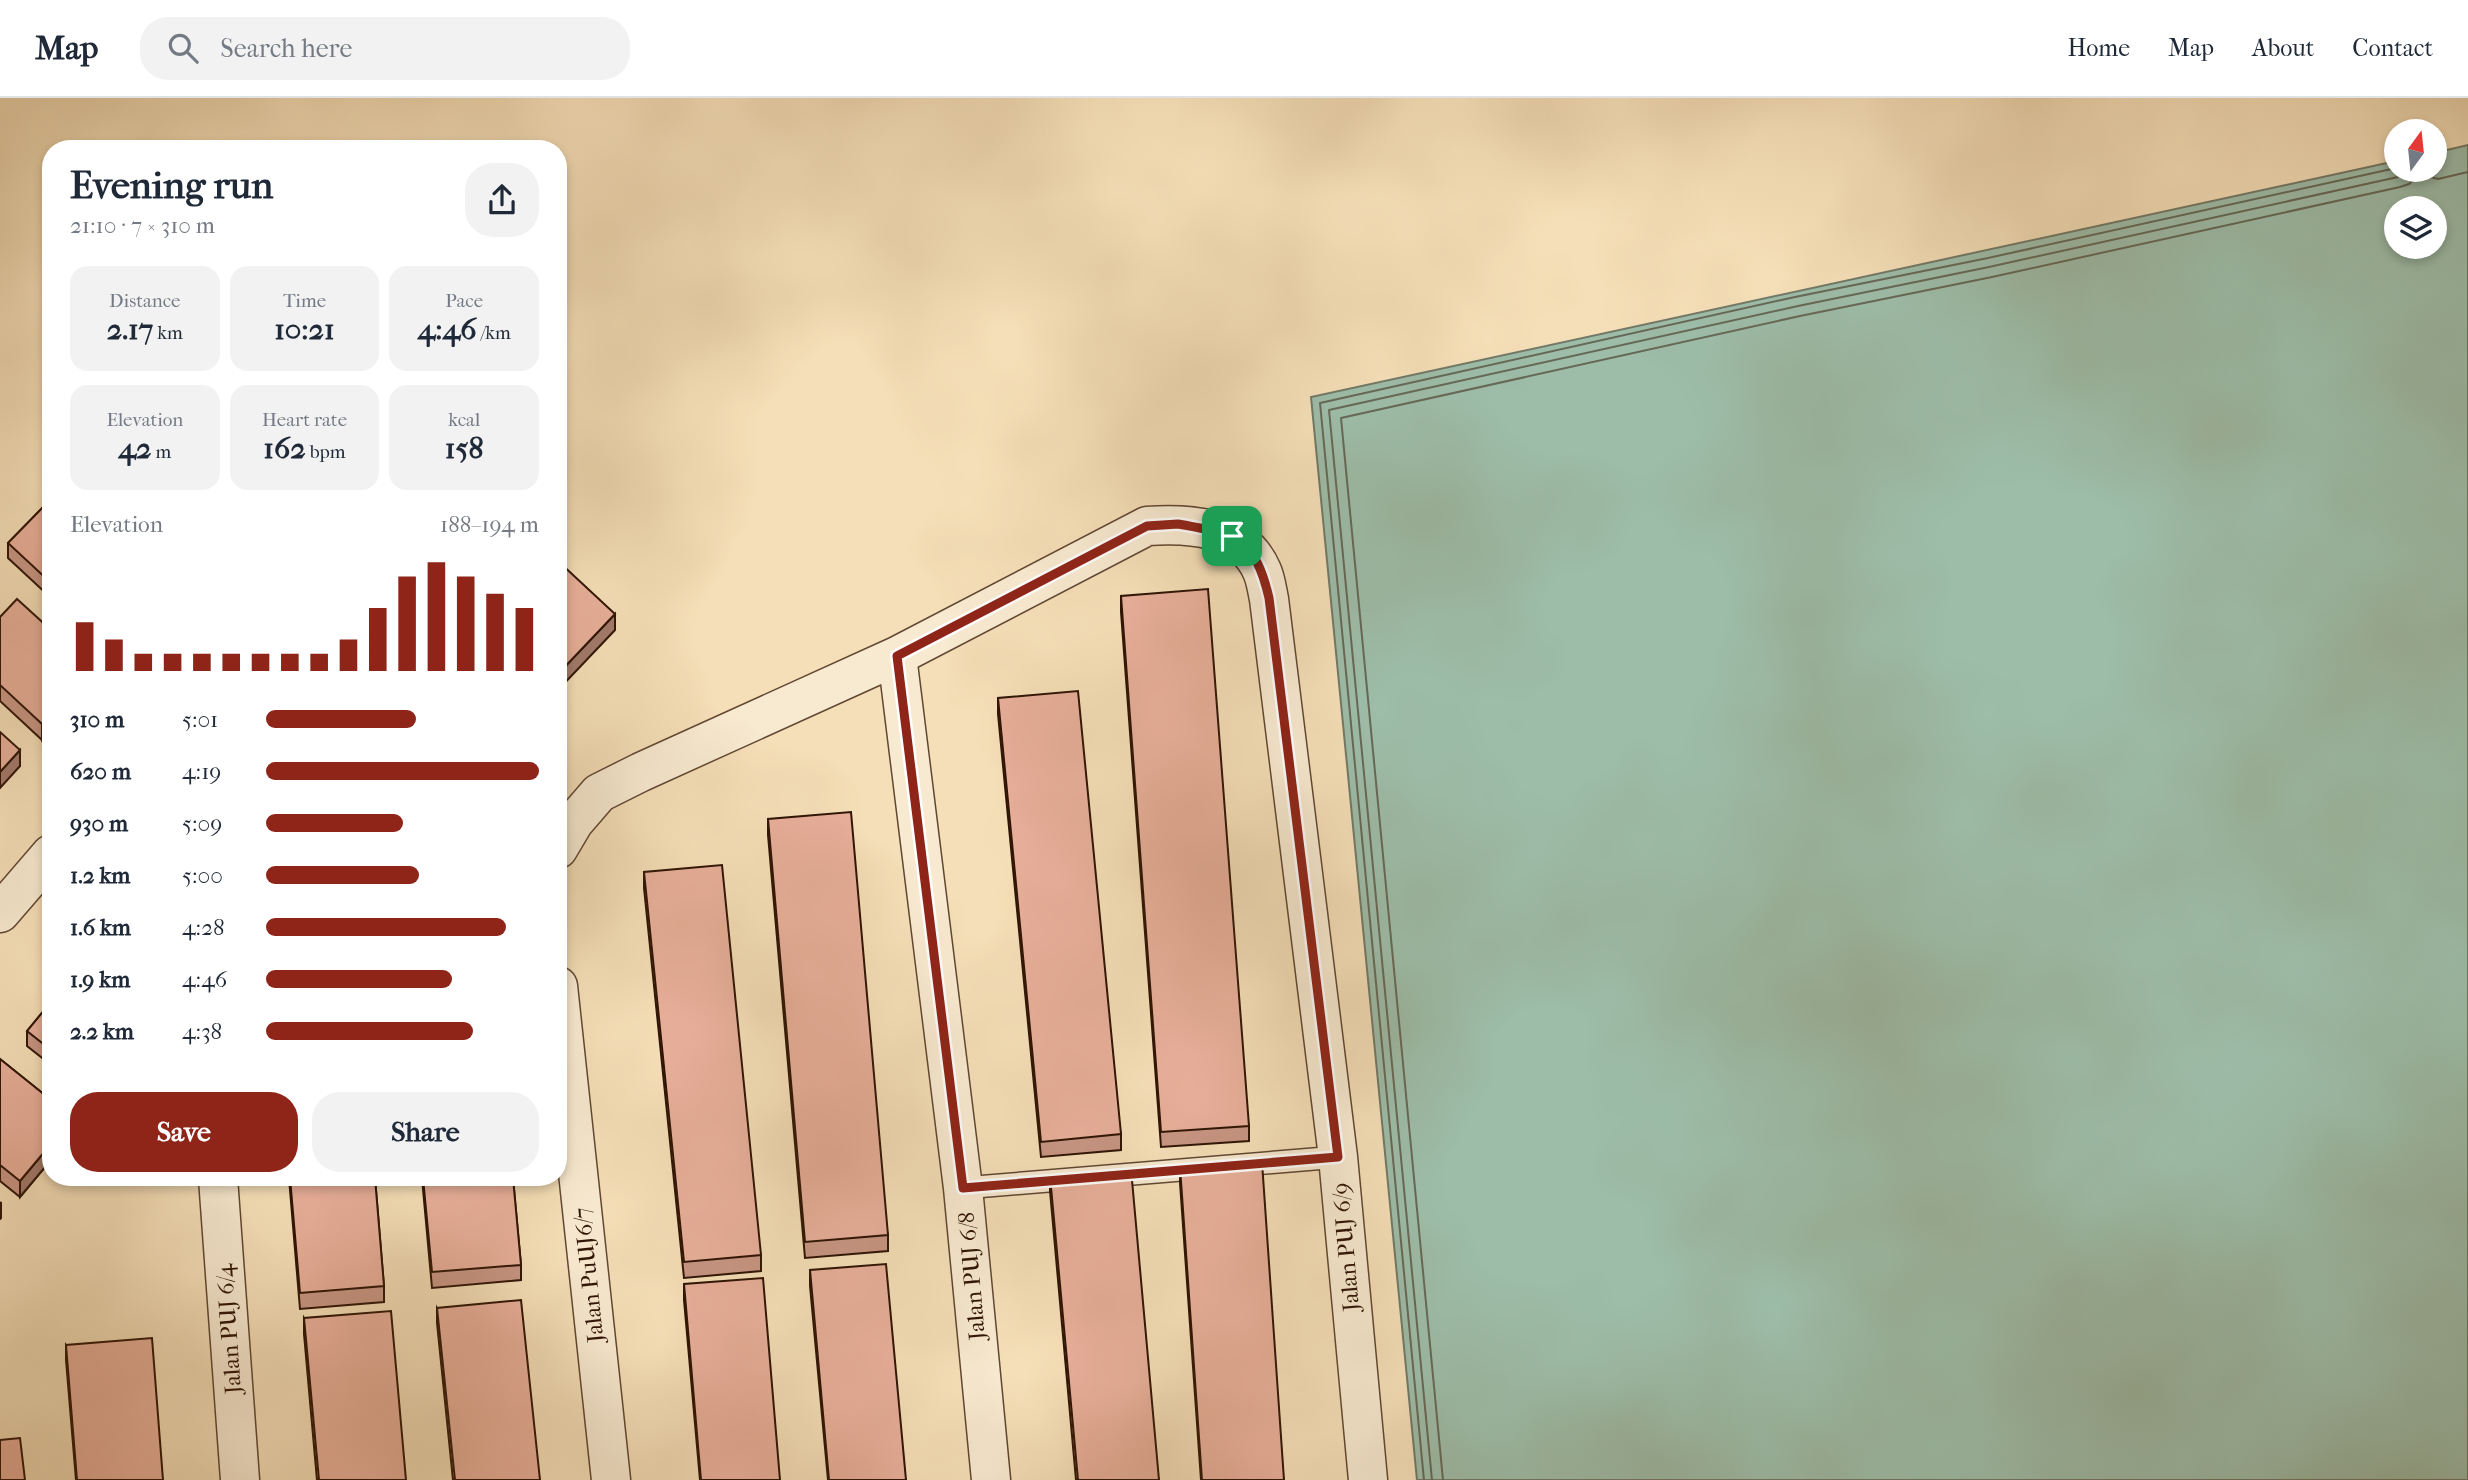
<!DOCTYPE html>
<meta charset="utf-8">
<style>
:root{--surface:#fff;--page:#f2f2f3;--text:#1f2937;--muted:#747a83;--line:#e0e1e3;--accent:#8f2418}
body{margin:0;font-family:"IM FELL French Canon",serif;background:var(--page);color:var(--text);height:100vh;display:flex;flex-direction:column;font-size:26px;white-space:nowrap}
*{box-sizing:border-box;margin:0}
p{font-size:23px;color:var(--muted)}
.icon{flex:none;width:38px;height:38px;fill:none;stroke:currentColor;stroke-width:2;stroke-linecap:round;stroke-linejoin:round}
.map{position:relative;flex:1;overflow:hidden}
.side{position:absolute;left:42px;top:42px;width:525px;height:1046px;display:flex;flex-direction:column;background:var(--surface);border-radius:28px;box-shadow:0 4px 10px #0003}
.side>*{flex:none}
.needle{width:46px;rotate:15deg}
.buttons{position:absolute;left:2384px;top:21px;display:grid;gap:14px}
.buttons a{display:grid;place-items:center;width:63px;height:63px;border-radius:50%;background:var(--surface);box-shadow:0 4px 10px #0003;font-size:35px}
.pin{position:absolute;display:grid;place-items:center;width:60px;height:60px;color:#fff;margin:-30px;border-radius:14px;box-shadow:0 4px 10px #0006}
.round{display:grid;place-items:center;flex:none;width:74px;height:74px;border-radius:28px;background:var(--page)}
.overview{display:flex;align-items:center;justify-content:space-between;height:119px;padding:0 28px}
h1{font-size:38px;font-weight:700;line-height:52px}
.stats{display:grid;grid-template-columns:repeat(3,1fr);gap:10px;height:119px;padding:7px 28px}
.stats div{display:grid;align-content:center;border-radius:18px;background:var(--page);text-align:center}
.stats b{font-size:30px;font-weight:700}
.stats small{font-size:19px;font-weight:400}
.stats p{font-size:19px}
.chart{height:196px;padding:14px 28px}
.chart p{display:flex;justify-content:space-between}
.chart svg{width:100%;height:126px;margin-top:7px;stroke:var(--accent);stroke-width:6}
.button{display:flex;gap:14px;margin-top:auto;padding:14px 28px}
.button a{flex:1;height:80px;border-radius:28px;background:var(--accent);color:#fff;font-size:28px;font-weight:700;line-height:80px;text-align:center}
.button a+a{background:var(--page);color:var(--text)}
ul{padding:0 28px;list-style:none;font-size:23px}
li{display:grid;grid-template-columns:112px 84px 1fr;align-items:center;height:52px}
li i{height:18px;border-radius:9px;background:var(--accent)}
header{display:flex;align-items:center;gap:42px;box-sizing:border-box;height:98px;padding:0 35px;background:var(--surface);border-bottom:2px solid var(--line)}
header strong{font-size:33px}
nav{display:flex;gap:38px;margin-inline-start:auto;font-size:24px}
.search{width:490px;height:63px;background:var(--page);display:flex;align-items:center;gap:18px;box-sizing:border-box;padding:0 24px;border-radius:28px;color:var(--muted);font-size:26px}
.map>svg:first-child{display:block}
.water{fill:#9dbda9;stroke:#717967;stroke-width:2;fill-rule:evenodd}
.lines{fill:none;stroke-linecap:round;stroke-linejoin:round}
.shore{stroke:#666857;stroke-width:2}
.lane-casing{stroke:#604732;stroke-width:24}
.street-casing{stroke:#604732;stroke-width:41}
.lane{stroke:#f8ead1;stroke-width:21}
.street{stroke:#f8ead1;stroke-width:38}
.wall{fill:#c89684;stroke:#2f1405;stroke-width:2}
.shaded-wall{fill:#a27a6c;stroke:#2f1405;stroke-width:2}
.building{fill:#e8af9a;stroke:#2f1405;stroke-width:2}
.route-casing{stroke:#fff;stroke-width:14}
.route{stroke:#8f2418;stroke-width:9}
.labels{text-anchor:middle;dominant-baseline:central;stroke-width:6;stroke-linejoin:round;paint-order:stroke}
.street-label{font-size:23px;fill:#2f1405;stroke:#f8ead1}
</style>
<header>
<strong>Map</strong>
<div class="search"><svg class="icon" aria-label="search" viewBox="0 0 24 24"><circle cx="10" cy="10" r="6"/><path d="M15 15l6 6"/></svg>Search here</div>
<nav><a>Home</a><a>Map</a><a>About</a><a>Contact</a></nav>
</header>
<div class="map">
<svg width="2468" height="1382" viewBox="0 0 2468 1382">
<rect width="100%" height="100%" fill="#f5dfb8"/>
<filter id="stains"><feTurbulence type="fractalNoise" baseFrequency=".00286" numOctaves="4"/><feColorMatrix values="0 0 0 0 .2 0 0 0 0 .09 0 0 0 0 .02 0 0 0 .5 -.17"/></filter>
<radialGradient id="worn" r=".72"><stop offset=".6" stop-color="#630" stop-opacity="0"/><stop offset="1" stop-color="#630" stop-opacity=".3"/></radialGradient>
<path class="water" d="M2468,47v1335h-1051l-106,-1083 1085,-236v9h38v-17zM2396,110h38v39h-38z"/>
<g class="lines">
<path class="shore" d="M1424,1382l-104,-1077 475,-106 193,-39 408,-90
M1432,1382l-103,-1070 469,-104 191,-39 409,-90 10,-7
M1443,1382l-102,-1062 459,-102 192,-39 408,-90 9,-3 10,-10 19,5 30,-7"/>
<defs>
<path id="lane" d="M963,1090l375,-31"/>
<path id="street" d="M897,558l66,532 28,292
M558,751l16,-27 25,-29 42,-21 256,-116 250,-130c43,-3 96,0 115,45 4,9 5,19 7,28l69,558 30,323
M0,815l51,-59
M558,888l53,494
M218,1080l22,302"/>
</defs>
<use href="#lane" class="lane-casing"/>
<use href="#street" class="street-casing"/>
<use href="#lane" class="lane"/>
<use href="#street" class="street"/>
</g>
<path class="wall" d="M51,401v99l-43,-40v-15z
M1121,498l128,530v15l-88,6 -40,-535z
M0,519l51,13v100l-9,10 -42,-39z
M998,600l123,436v16l-80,7 -43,-443z
M768,721l120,416v16l-83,7 -37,-423z
M644,774l117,383v16l-77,7 -40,-390z
M51,904v63l-24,-19v-15z
M0,961l51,41v60l-31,37 -20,-16z
M1180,1069l104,313h-83l-21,-297z
M1050,1078l109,304h-83l-26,-289z
M289,1080h86l9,108v16l-84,7z
M422,1080h91l8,87v15l-89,8z
M810,1172l96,210h-78l-18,-194z
M684,1186l96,196h-80l-16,-180z
M437,1210l103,172h-87l-16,-157z
M304,1220l102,162h-89l-13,-146z
M66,1247l97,135h-87l-10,-120z"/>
<path class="shaded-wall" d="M615,516v16l-57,60v-16z
M51,616v16l-9,10v-16z
M20,652v16l-20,22v-16z
M51,1046v16l-31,37v-16z
M1,1104v16l-1,1v-15z"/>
<path class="building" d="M51,401v84l-43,-40z
M558,463l57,53 -57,60z
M1208,491l41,537 -88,6 -40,-536z
M17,501l34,31v84l-9,10 -42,-39v-68z
M1078,593l43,443 -80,8 -43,-444z
M0,634l20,18 -20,22z
M851,714l37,423 -83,7 -37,-423z
M722,767l39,390 -77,7 -40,-390z
M51,904v48l-24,-19z
M0,961l51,41v44l-31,37 -20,-16z
M1262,1064l22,318h-82l-22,-313z
M1131,1071l28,311h-81l-28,-304z
M290,1080h85l9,108 -84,7z
M423,1080h90l8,87 -89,7z
M886,1166l20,216h-77l-19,-210z
M763,1180l17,202h-79l-17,-196z
M521,1202l19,180h-85l-18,-172z
M391,1213l15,169h-87l-15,-162z
M152,1240l11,142h-86l-11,-135z
M20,1340l5,42h-25v-40z"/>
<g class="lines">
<defs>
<path id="route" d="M1178,426c57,10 77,13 91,74l69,559 -375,31 -66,-532 250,-130z"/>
</defs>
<use href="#route" class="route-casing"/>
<use href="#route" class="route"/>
</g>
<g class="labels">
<g class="street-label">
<text transform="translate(1346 1149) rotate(-95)">Jalan PUJ 6/9</text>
<text transform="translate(589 1177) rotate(-96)">Jalan PuUJ6/7</text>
<text transform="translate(972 1178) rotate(-95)">Jalan PUJ 6/8</text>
<text transform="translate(229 1231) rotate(-94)">Jalan PUJ 6/4</text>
</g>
</g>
<rect width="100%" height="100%" filter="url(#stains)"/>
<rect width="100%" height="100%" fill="url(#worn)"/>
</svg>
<div class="buttons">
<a><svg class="needle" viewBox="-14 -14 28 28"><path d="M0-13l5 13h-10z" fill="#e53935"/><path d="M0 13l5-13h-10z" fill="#747a83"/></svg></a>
<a><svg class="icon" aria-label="layers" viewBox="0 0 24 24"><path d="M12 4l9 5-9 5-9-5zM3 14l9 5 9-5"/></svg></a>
</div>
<div class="pin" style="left:1232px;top:438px;background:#1e9e55"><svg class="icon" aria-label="arrive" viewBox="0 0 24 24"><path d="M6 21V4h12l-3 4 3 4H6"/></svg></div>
<section class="side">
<div class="overview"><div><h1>Evening run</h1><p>21:10 · 7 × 310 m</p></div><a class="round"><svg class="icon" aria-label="share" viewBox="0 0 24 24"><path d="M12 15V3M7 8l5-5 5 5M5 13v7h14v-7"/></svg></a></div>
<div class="stats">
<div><p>Distance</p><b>2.17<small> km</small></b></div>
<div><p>Time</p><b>10:21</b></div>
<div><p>Pace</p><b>4:46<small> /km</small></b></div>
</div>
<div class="stats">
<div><p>Elevation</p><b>42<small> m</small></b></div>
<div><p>Heart rate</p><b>162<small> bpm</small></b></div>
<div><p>kcal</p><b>158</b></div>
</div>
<div class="chart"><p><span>Elevation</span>188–194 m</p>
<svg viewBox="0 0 160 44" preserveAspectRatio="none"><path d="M5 44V27M15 44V33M25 44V38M35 44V38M45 44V38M55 44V38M65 44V38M75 44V38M85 44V38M95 44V33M105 44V22M115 44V11M125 44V6M135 44V11M145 44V17M155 44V22"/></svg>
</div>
<ul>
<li><b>310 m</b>5:01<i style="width:55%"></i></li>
<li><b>620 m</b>4:19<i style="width:100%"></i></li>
<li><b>930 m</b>5:09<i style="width:50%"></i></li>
<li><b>1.2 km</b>5:00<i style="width:56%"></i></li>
<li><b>1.6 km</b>4:28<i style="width:88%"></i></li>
<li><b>1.9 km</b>4:46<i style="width:68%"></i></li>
<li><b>2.2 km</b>4:38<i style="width:76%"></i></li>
</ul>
<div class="button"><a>Save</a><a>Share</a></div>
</section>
</div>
